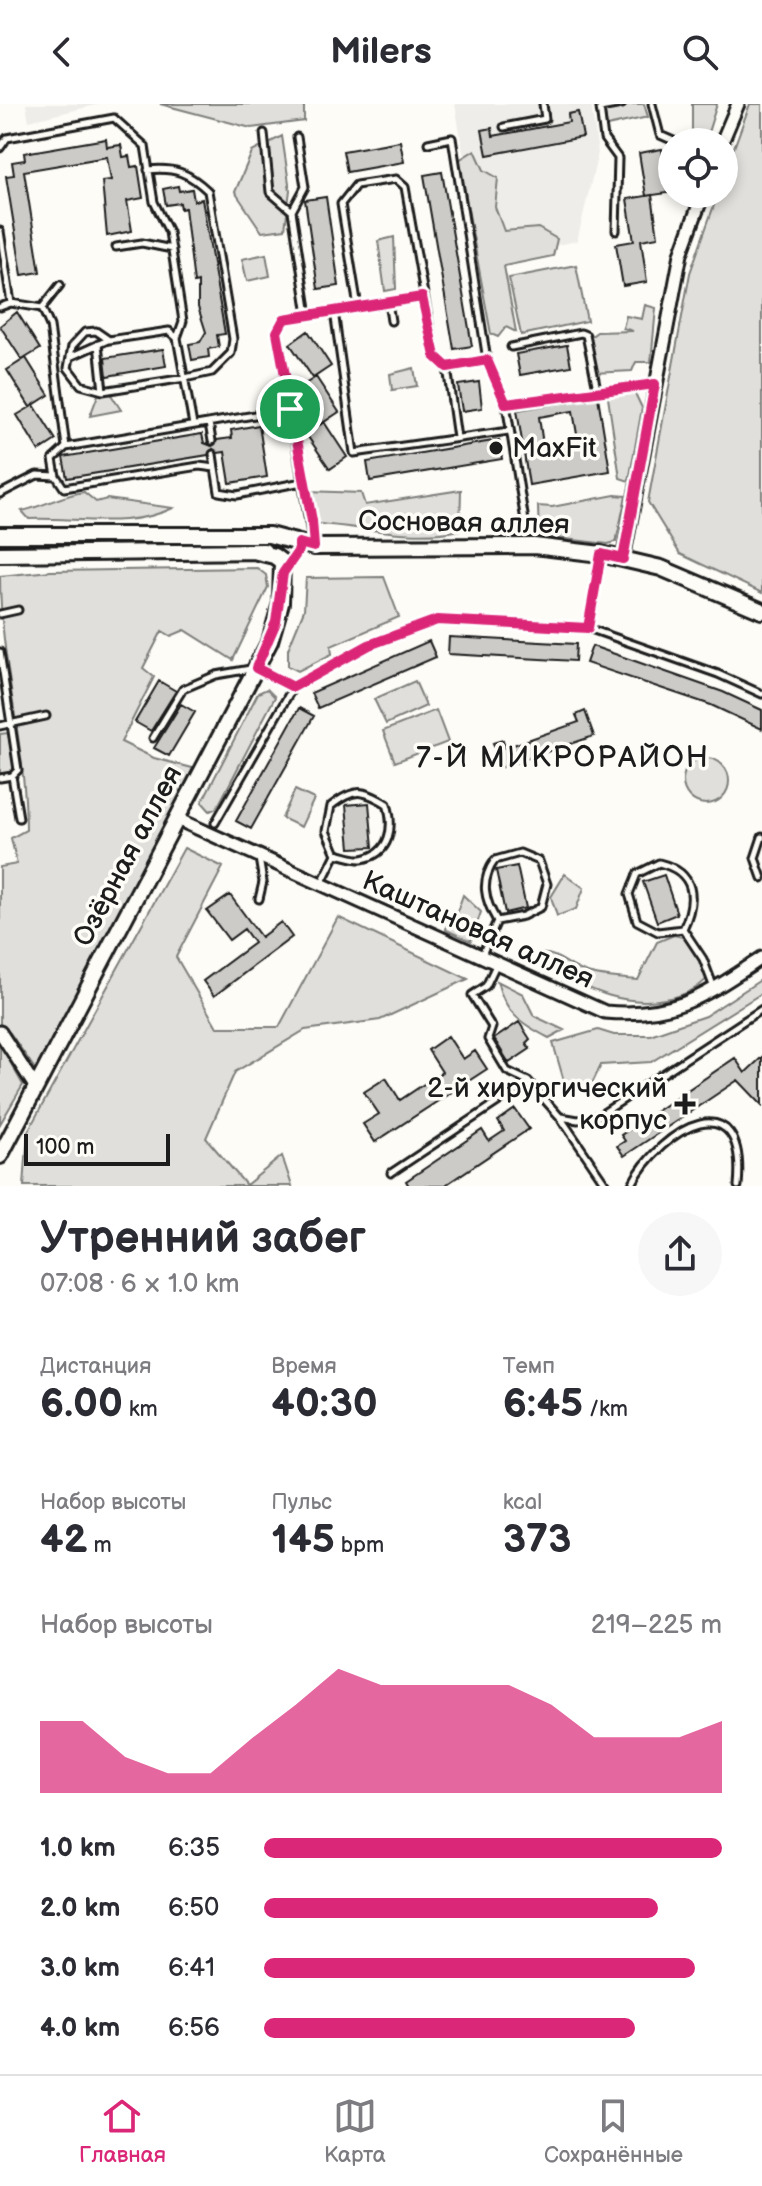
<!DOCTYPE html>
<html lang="ru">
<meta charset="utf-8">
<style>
:root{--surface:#fff;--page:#f7f7f7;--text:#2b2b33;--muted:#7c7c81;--line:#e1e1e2;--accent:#db2777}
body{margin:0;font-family:"Balsamiq Sans",sans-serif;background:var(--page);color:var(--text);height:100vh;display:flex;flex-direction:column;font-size:30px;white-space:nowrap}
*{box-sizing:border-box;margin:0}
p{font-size:26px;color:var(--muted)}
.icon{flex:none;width:44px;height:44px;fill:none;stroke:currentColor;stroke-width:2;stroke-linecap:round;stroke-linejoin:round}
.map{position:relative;height:1082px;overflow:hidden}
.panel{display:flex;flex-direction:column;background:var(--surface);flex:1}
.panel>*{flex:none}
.controls{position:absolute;left:658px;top:24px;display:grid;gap:16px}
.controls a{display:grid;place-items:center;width:80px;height:80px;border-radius:50%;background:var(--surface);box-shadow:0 4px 12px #0003;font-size:40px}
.scale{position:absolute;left:24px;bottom:20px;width:146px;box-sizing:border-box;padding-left:8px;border:4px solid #1c1c1c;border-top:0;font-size:22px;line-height:28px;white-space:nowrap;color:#1c1c1c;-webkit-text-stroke:6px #fdfcf7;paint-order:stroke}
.pin{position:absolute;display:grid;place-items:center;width:68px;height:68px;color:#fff;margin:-34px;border:4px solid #fff;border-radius:50%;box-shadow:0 2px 8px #0007}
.round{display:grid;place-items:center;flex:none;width:84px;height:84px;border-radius:42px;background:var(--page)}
.overview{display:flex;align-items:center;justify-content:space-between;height:136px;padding:0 40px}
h1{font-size:44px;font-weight:800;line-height:60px}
.metrics{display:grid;grid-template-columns:repeat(3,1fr);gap:12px;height:136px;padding:8px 40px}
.metrics div{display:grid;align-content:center}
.metrics b{font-size:40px;font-weight:800}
.metrics small{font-size:22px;font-weight:400}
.metrics p{font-size:22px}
.chart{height:224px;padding:16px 40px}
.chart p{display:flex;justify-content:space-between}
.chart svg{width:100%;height:144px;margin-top:8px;fill:var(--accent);opacity:.7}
ul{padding:0 40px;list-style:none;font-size:26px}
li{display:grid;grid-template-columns:128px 96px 1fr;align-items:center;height:60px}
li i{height:20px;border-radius:10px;background:var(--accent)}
header{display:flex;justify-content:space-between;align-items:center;height:104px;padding:0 40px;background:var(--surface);font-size:36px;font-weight:800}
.tab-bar{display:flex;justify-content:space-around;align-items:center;height:112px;border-top:2px solid var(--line);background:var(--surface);font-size:22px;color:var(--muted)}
.tab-bar a{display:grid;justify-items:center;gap:4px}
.tab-bar .on{color:var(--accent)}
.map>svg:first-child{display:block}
.built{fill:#eeede9}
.green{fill:#e0dfdb;stroke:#7e7e7c;stroke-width:2}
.building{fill:#cccbc8;stroke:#1c1c1c;stroke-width:2;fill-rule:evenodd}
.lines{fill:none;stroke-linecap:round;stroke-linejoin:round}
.lane-casing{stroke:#1c1c1c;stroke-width:11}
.street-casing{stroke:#1c1c1c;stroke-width:17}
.secondary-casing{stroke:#1c1c1c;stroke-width:20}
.lane{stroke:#fdfcf7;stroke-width:5}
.street{stroke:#fdfcf7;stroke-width:11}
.secondary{stroke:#fdfcf7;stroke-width:14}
.route-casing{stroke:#fff;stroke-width:16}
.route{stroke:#db2777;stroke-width:10}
.poi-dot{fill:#1c1c1c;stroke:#fdfcf7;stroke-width:3}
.labels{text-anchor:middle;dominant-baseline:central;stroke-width:7;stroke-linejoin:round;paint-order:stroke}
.poi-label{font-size:28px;fill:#1c1c1c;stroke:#fdfcf7;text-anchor:start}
.street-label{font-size:28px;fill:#1c1c1c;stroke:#fdfcf7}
.neighbourhood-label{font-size:30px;letter-spacing:2px;fill:#1c1c1c;stroke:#fdfcf7}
</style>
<header><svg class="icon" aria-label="back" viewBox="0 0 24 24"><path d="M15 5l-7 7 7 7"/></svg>Milers<svg class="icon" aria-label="search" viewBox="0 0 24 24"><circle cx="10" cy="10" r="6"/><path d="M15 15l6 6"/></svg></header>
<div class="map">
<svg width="762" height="1082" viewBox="0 0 762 1082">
<rect width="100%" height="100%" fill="#fdfcf7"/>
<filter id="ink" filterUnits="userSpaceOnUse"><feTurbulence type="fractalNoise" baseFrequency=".0125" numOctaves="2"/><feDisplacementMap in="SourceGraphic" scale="16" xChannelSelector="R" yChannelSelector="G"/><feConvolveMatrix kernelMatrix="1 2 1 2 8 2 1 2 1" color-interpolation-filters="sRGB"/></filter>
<g filter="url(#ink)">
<path class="built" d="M26,0h74l-71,17z
M455,0h136l7,49 -21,88 -96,19z"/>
<path class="green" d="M160,0h144v17l-53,7z
M603,0h41l4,13 -41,9z
M692,0h25l-12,38 -13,-5z
M750,0h12v489l-82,-39 -32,-52 42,-229 28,-79h6v-19z
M282,32l8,54 -5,39 -23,3 -27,-40 17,-40z
M475,46l9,20 14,8 -3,29 9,24 34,-3 19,11 -4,17 -49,10 12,66 -10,-5 -8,10 -7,-3 -32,-174z
M394,133l2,52 -11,2 -7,-50z
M266,150l4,22 -23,5 -5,-22z
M576,161l11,56 -66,14 -12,-57z
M645,201l11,3 -5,54h-15l-4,9 -39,2 -4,-35 8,-6 36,-1 -10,-3 3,-12 16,3z
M414,264l3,18 -25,4 -2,-16z
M633,285l9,19 -13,73 -9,-3 -13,-87z
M110,289l11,17 -31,6 8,-21z
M461,386l-1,40c-46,10 -93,-2 -140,-6l-7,-7 -5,-26 53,2 4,12z
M84,388l12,10 11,-3 66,9c-43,21 -97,9 -144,11l-7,-8c22,-5 40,-16 62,-19z
M615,391l11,1 -10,46 -8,2 -69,-8 -1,-30 14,1z
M257,464l9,7 2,12 -35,73 -48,-30 -14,6 -9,-5 -19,37 11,9 -33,65 33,16 46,12 -163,302 -27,-39 -10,-7v-159l17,-3 -6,-26 15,-8c0,-86 -26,-168 -26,-254l51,-5z
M384,473l15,40 -68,29 1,8 -34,17 -10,-5v-17l16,-39 2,-32z
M415,577l11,25 -40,18 -12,-25z
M267,585l8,8 -58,111 -7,3 -8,-9 56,-109z
M436,606l12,32 -53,20 -12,-31z
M8,629l6,34 -3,7 -11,2v-42z
M683 677a23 23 0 1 1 46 0a23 23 0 1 1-46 0Z
M295,686l19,9 -13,28 -19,-9z
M184,744l39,19 -47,90 41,70h62l59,-110 130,62 -88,41 -75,10 -70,42 -29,66 40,47 36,-29 10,30h-268l4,-55z
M565,770l19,14 -8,21 -19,7 -6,-19z
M463,791l18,17 -10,29 -25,-11 2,-13 9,-5z
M674,831c22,4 33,19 35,41 -11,14 -27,20 -44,23 -54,10 -93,-21 -141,-41 31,-11 33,2 58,13 15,7 40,7 56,9l19,-38z
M762,875v14l-111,69 -50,3 -11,23h-24l-13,-45 45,-13 16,5h36l55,-19z
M497,877l26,13 11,22 30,14 -15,8c-29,-15 -44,-25 -52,-57z
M0,940l23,41 -23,39z"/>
<path class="building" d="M578,8l5,25 -96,18 -5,-25 10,-2 1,8 76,-14 -1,-8z
M106,35l1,8 14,-2 2,12 6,-1 2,11 7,-1 5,32 -16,3 5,30 -25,5 -5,-55 9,-1 -4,-23 -83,14 16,101 -18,3 -16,-99 8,-1 -2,-13 13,-2 -1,-7z
M400,37l4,21 -57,10 -4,-21z
M662,45l6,44 -22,3 -7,-43z
M442,68l30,174 -18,3 -30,-174z
M178,82l1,5 13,-2 2,12 8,-2 23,135 -8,1 2,12 -11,2 1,8 -17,3 -3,-16 11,-2 6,-10 -8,-25v-25l-4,1 -9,-75 -4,1 -1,-6 -14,2 -3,-16z
M652,91l6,42 -17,3 6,42 -24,4 -7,-42 18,-3 -7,-42z
M326,93l13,89 -21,3 -13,-89z
M17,208l23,37 -18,11 -22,-34z
M308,227l23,35 -18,12 -23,-34z
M567,241l4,21 -51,9 -4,-21z
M163,245l3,17 -59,10 -2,-18z
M26,254l23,37 -19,12 -23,-37z
M316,273l23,35 -18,12 -24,-35z
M479,278l3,26 -20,3 -4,-26z
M598,293l12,74 -81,14 -12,-75zM573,307l6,35 -35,6 -5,-35z
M34,301l22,35 -17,11 -22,-36z
M324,318l23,35 -17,12 -24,-35z
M259,321l8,52 -37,6 -5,-31 -7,1 -5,-4 -5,6 -141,23 -4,-21 139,-23 2,9 8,3 5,-6 15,-2 -1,-8z
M499,336l3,19 -132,22 -3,-19z
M449,533l127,7 -1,17 -127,-7z
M429,537l7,16 -118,51 -7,-15z
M592,542l131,46 39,18v19l-51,-24 -125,-42z
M159,577l17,10 -25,40 -16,-9z
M181,600l14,8 -26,44 -15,-8z
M299,604l15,8 -63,113 -15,-8z
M585,607l9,25 -92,31 -9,-24 10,-3 2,8 74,-26 -3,-7z
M369,699l4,44 -23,1 -4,-43z
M517,762l9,42 -21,5 -9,-43z
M664,771l13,39 -20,8 -14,-40z
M230,791l31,42 20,-15 11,15 -78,59 -11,-15 51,-38 -10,-14 -15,11 -22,-29z
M519,918l11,17 -4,4 4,6 -21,14 -15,-24z
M448,932l15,23 12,-8 12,18 -112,73 -12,-18 16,-10 -15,-22 22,-14 14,22 42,-28 -14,-22z
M762,953v48l-24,-25 -114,76 -7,-10 8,-5 -4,-6 114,-77 10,15z
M515,1005l14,20 -85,57h-35l-3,-5 76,-51 7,11 15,-10 -6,-10z"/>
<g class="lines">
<defs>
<path id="lane" d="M652,0l8,31 16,7
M504,23l41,-8 -2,-15
M264,29l6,59 22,19
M297,33l8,50 -13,24 16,104
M428,39l24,-5 35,222 19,44 19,117
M0,44l7,-10 107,-20 31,28 9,56 15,30 14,89 -6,17 16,87
M148,66c27,-3 41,3 60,21l25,148 -2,14 -19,19 -27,6 -82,13 -22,-6 -13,-17 4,-22 13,-14 11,-1 13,9 60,-9 8,7
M0,127l11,72
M616,127l2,-73 -14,-19 -4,-31 22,-4
M116,143l26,-4 30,6
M388,198l3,19
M0,203l11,-4 31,5 8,18 16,121 224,-38
M358,203l-17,-103 15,-19 40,-6 9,8 30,169 12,11 40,-7
M42,204l18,-23
M334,207l20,142 155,-22
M98,240l5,47
M511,243l70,-14 5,2 11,54
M70,253l38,-17
M447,263l10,71
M506,300l149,-20
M209,319l3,18
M66,343l-13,12 3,17 8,12 135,-22 16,2 4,24 18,3 65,-13
M213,350l2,14
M0,390l37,-19 19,1
M313,442l-36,-214 7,-13 138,-22
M0,510l18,-4
M588,524l13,-73
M0,548l18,118 -6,6 -12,2
M0,622l46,-10
M153,634l30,-49 33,-14 40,-7 37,19
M12,672l7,42
M215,719l78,-136 76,-42 68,-25 151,8 130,46 44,20
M762,733l-7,21 7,20
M520,749l19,8 8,23 -6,23 -18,9 -26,5c-13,-22 -17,-40 -2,-61z
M259,754l4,24 -4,17
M659,759c37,9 38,36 24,66l-25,3 -21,-11 -8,-27 8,-20z
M321,780l15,-30 -10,-23 5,-25c23,-18 31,-17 56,-2 7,22 4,50 -25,55 -7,1 -19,-4 -26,-5
M683,825l20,30 11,29
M481,853l16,-36
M496,861l-10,21 -14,9 20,32 -4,12 19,32 21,10 32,36 47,69
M561,1013l17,3 22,-5 162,-106
M391,1069l137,-91
M631,1082c30,-59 117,-106 107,0"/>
<path id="street" d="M722,38l16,-38
M623,455l58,-305 22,-60
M177,715l428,193c72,6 100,-17 157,-54
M0,928l36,56"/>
<path id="secondary" d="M0,431h269l45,12 220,-1 67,8 60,14 101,43
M0,450l264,-3
M0,1052l270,-515 11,-38 1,-41 -8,-6 -17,-4"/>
</defs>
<use href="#lane" class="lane-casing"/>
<use href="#street" class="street-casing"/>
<use href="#secondary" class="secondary-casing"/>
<use href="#lane" class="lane"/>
<use href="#street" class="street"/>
<use href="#secondary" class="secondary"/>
</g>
</g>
<g class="lines" filter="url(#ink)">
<defs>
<path id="route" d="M422,193l13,59 12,11 40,-7 19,44 149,-20 -32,175 -22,-5 -13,74 -151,-8 -68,25 -76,42 -37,-19 20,-46 7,-49 16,-23v-7l15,4 -2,-26 -35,-189 7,-13z"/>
</defs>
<use href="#route" class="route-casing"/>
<use href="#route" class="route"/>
</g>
<g class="poi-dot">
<circle cx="496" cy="344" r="8"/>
<path d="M681 988h8v8h8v8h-8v8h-8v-8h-8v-8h8z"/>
</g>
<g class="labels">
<g class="poi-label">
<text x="512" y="344">MaxFit</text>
<text x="667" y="984" text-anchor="end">2-й хирургический<tspan x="667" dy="32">корпус</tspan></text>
</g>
<g class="street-label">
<text transform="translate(464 419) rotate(1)">Сосновая аллея</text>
<text transform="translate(128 752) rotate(-62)">Озёрная аллея</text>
<text transform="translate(478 826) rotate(24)">Каштановая аллея</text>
</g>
<g class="neighbourhood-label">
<text x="563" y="654">7-Й МИКРОРАЙОН</text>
</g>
</g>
</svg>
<div class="controls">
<a><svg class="icon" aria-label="locate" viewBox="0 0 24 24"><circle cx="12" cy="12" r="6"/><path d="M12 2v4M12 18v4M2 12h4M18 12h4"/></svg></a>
</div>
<div class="scale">100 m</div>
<div class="pin" style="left:290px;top:305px;background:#1e9e55"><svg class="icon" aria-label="arrive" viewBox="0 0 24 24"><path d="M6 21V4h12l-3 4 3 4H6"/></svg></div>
</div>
<section class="panel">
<div class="overview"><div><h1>Утренний забег</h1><p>07:08 · 6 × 1.0 km</p></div><a class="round"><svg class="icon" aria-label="share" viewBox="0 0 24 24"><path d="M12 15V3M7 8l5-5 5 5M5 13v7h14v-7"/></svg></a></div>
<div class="metrics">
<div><p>Дистанция</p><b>6.00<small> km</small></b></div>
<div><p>Время</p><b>40:30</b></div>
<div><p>Темп</p><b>6:45<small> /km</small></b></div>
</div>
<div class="metrics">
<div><p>Набор высоты</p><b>42<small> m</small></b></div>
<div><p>Пульс</p><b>145<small> bpm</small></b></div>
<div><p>kcal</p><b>373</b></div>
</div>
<div class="chart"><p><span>Набор высоты</span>219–225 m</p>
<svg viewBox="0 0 160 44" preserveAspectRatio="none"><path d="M0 44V22L10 22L20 33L30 38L40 38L50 27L60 17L70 6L80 11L90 11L100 11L110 11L120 17L130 27L140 27L150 27L160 22V44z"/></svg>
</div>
<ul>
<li><b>1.0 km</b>6:35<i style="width:100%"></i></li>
<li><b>2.0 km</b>6:50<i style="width:86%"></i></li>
<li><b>3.0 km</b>6:41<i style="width:94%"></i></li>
<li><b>4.0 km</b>6:56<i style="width:81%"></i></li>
</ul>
</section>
<nav class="tab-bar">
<a class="on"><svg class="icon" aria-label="home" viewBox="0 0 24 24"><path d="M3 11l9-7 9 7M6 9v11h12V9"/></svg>Главная</a>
<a><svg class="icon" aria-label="map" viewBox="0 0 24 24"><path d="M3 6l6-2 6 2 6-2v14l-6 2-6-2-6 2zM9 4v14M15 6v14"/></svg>Карта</a>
<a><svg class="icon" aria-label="saved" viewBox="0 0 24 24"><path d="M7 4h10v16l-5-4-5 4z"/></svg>Сохранённые</a>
</nav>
